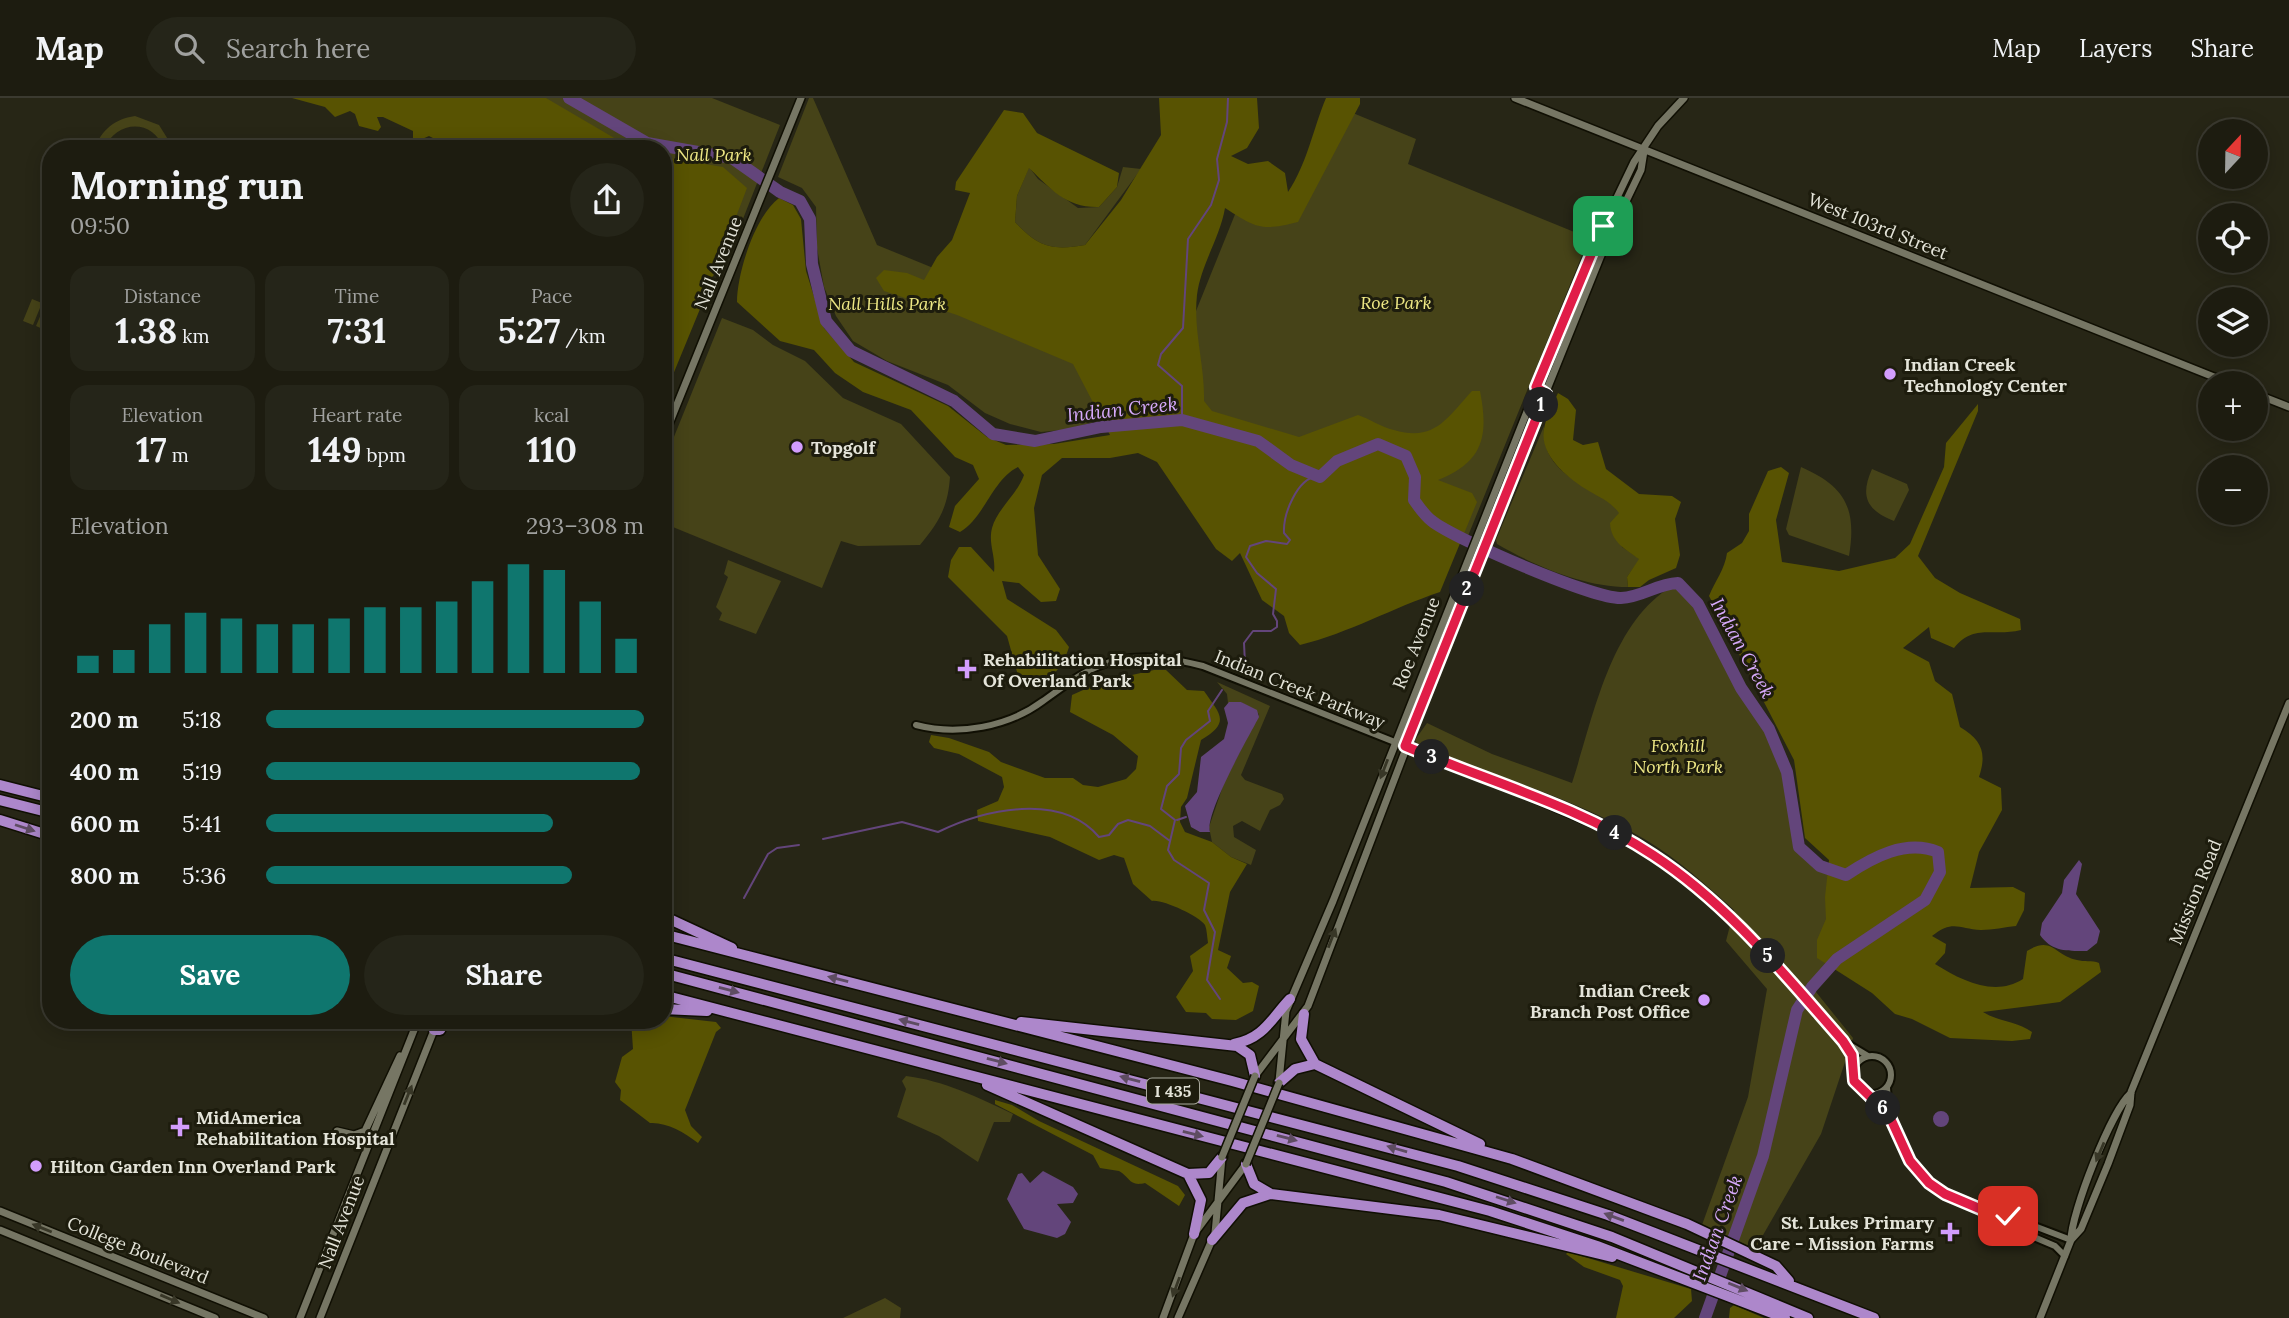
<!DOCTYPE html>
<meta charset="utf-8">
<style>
:root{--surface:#1d1c10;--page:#252519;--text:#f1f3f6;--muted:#a0a19f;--line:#3b3a30;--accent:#0f766e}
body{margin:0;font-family:Lora,serif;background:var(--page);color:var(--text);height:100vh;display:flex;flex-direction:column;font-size:26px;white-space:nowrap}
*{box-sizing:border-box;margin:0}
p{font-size:23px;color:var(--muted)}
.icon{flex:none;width:38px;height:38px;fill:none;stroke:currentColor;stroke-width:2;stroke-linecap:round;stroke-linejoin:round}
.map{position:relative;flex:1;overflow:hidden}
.panel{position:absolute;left:42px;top:42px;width:630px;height:889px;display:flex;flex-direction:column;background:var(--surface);border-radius:28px;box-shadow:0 4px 18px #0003,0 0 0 2px var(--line)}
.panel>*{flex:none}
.needle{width:46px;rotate:22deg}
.controls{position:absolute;left:2198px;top:21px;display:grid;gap:14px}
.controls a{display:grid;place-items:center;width:70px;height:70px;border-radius:50%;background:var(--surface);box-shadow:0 4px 18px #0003,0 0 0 2px var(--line);font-size:35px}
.pin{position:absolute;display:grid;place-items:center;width:60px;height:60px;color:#fff;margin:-30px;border-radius:14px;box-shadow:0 4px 10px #0006}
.km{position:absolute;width:35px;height:35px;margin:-18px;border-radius:50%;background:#222;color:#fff;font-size:19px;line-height:35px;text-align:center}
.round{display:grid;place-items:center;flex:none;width:74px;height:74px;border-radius:37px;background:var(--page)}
.overview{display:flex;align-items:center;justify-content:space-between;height:119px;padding:0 28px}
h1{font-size:38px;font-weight:700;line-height:52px}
.metrics{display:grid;grid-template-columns:repeat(3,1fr);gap:10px;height:119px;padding:7px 28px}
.metrics div{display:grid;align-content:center;border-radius:18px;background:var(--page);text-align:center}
.metrics b{font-size:35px;font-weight:700}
.metrics small{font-size:19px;font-weight:400}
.metrics p{font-size:19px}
.chart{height:196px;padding:14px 28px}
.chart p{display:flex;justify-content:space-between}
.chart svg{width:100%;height:126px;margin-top:7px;stroke:var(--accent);stroke-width:6}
.button{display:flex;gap:14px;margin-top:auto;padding:14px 28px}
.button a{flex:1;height:80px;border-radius:42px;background:var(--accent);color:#fff;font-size:28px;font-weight:700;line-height:80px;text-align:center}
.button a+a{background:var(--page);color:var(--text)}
ul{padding:0 28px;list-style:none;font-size:23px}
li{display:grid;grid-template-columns:112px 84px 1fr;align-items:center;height:52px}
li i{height:18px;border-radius:9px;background:var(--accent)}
header{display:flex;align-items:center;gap:42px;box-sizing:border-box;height:98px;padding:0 35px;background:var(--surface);border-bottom:2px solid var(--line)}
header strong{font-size:33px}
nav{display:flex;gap:38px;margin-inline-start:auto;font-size:24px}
.search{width:490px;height:63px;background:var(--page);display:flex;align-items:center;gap:18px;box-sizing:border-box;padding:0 24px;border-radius:38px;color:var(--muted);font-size:26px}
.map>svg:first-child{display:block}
.green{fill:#464318}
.forest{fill:#585302}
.water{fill:#63457b}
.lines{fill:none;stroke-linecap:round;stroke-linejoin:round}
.stream{stroke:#63457b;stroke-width:2}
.river{stroke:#63457b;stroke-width:12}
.tertiary-casing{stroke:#100f03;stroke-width:10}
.secondary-casing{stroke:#100f03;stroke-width:10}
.motorway-casing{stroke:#100f03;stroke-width:13}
.tertiary{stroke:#767664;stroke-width:6}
.secondary{stroke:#767664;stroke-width:7}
.motorway{stroke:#ad87cb;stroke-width:10}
.secondary-bridge-casing{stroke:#100f03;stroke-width:10;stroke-linecap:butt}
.secondary-bridge{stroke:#767664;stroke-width:7}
.oneway{fill:#383727}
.oneway2{fill:#5e4c62}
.route-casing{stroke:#fff;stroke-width:14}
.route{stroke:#e11d48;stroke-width:9}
.poi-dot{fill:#d29dfd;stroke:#1d1c0d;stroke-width:2.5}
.labels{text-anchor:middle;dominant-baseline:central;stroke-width:6;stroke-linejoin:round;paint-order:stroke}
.shield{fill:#1d1c0d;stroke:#a8a89c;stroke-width:2}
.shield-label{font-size:16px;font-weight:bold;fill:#e4e4d9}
.park-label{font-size:18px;font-style:italic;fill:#eee885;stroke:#1d1c0d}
.street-label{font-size:18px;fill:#e4e4d9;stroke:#1d1c0d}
.poi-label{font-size:18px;font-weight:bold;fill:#e4e4d9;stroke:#1d1c0d;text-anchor:start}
.water-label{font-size:19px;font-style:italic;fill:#d7aafc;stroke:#1d1c0d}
</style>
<header>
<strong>Map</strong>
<div class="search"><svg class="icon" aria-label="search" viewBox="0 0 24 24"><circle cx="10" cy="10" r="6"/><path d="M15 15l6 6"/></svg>Search here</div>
<nav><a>Map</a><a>Layers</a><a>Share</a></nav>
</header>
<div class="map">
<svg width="2289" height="1220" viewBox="0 0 2289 1220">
<rect width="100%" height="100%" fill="#272616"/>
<path class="green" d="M421,0h291l68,27 -41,104 -76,-31v-49h-119z
M809,0h4l64,147 71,29 130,87 29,56 -35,12 -31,3 -31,-8 -25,-11 -37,-28 -61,-24 -34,-20 -17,-25 -12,-29 -7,-39 -1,-41 -14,-19 -24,-11z
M1348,13l68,28 -8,25 181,74 -121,298 -28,-21 -110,-61 -169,-48 10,-33 69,-171 51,21z
M135,18l24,9 15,24h-10c-11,-31 -48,-29 -60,0h-10c8,-19 20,-30 41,-33z
M1029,69l9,12 40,29 21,-1 18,-20 6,-20 18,2 -56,76c-33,6 -47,2 -70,-23l2,-26z
M32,201l10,4 -9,22 -10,-4z
M45,207l6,2 -4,24 -11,-5z
M722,220l31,12 20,15 32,16 38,37 58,26 49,53c-2,30 -11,45 -30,68l-62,1 -17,-5 -19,47 -159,-65v-59z
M1544,328c-4,58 65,60 76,88 3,9 1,23 2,33l18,12 -13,18 1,10c-44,0 -93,-21 -131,-43l-1,-4z
M1801,369c44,19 56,41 48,89l-60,-21 -3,-6z
M1872,371l35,15 2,6 -15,31c-28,-11 -34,-25 -22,-52z
M728,462l53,21 -25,53 -37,-14 3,-7 -6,-6 12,-30 -4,-3z
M1678,485l20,21 43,84 28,41 18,43 12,75 21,19 26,9 -9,84 -25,28 41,51 -32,96 -66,115 -53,-24 46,-128 19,-108 -41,-48 8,-31c-28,-25 -56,-51 -88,-70 -70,-41 -152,-65 -227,-93l-4,-7 12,-17 65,31 80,29c22,-67 39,-166 106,-200z
M1217,584l53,24 -29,69 4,5 37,14 2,5 -4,6 -10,5 -10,21 -18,-10 -9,5 1,11 22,13 -5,15 -20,-8 -19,-15 -3,-15 15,-44 35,-69 -18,-12 -13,1 -1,-9z
M906,978c36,4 74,22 107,38l-3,8h-16l-16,40 -39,-26 -42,-19 9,-28 -4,-8z
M885,1200l16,10 -1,10h-57z"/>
<path class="forest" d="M292,0h254l87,51h-179l-25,-13 -16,7v-12l-30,-14h-6l4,10 -3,4 -19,-5 -4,-12 -5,-3 -15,6 -10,-10z
M1159,0h98l2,30 -12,20 -16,8 17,8 20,-3 17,12 3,19c19,-28 25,-63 38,-94h34v6l-62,118c-38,10 -43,5 -73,-14 -5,30 -24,56 -28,87 -4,36 8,70 7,106l8,10 87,26 59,-22c12,4 23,12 36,15 41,12 53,-12 78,-39h8c9,46 3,71 -42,89l34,13 5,9 -37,90c-48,16 -91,41 -140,53l-11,-12 -5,-17 -22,-16 -22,-47 -8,8 -16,-12 -59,-87 -19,-9 -28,5h-48l-20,17 -8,33 4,47 22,34 -4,12 -15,1 -22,-19 -17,-2 5,18 49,31 13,17c-6,20 -19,36 -40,41l-10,-9 -12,-43 -59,-59 3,-17 8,-13h12l23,25c2,-16 -6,-28 -2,-44 5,-19 25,-33 32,-53l-6,-8c-26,13 -33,50 -58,65l-11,-5 6,-21 24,-27 -6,-14 -18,-8 -44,-47 -48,-18 -28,-19 -21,-23 -34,-9 -43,-39c0,-29 18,-86 42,-104l14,7 8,14 5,52 18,57 30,34 94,44 39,31 19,8 48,-1 56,-9 -37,-71 -116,-49 -73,-24 -8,-13 8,-8 23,3 17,7 13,-23 15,-17 18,-47 -15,-3 1,-8 48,-72 19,3 14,20 82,40 -2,14 -18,20c-33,1 -48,-18 -70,-39l-12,28 -2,26c23,25 37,29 70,23l36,-45 40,-65z
M663,59l60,10 24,21 -33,87 -9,9 -5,25 -37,90z
M1558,295l10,6 8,11 -3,30 10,5 15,-3 8,27 33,25 33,2 9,6 -6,17 5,36 -4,13 -27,12 -9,7h-12l-1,-10 12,-18c-14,-10 -28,-17 -29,-36l9,-10c-8,-11 -18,-15 -30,-22 -20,-12 -50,-35 -45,-62 2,-12 9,-25 14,-36z
M1978,306v7l-60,145 17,22 25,15 60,26 1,11c-28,7 -47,-7 -67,18l-23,-10 -2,-11 -26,21 26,14 6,19 17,13 8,33c22,13 27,26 19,50l22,11 1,22 -23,42 -9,36 43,-1 12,6 -1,17 -8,16c-11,1 -23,4 -35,4 -22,-1 -28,-11 -49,6l14,8 -1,9 -10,11c27,17 60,33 88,15l4,-28c25,-16 27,4 50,9 7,2 15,0 22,3l2,9 -41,30 -77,10c16,10 34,9 49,20l-2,7 -18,2 -62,-3 -38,-19 -17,-5 -23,-21 -55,-35v-18l9,-21 -1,-22 4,-37 -24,-22 -11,-78 -85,-164c6,-15 16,-27 18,-43l15,-10 7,-12v-17l19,-43 13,-4 8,6 -13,47 6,42 57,9 56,-13 15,-14 34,-77 2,-24z
M1154,572h12l21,20 17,1c15,22 28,31 -3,49l-14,58 -6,9 -1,15 5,10 27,10 19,15 16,7 -17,28 -12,58 13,6 -4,12 16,15 9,-1 7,4 -6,25 -17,9 -24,-1 -6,-6 -20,-1 -10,-15 17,-26 -3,-15 18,-13c-1,-6 -1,-13 -3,-18 -6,-9 -43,-26 -53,-24l-19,-17 -9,-26 -10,-3 -15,5 -49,-23 -72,-16 -1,-11 21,-9 6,-14 -2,-10 -43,-23 -25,-6 -5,-6 2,-7 18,3 40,14 12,10 44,16h28l10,7 15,2 28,-8 10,-10 2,-13 -25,-21 -43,-23 2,-17 29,-13z
M663,918l53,6 5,6 -5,4 -31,78 6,16 11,11 -4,6c-14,-11 -32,-21 -48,-20l-30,-23 1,-10 -6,-8 7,-25 11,-8 -2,-29h32z
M995,1002l17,5 27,16 139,65 7,9 -6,11 -34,-23c-16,4 -15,-6 -26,-12l-19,-3 -7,-13 -98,-51z
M1568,1154l123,37 1,12 -18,17h-58l7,-32 -3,-6 -36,-13 -18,-13z
M1734,1207l30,13h-35l1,-10z"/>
<path class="water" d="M1229,604h12l16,8 2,7c-10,19 -55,98 -49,115h-10l-9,-5 -6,-21 12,-14 4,-35 23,-18 4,-16 -4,-15z
M2079,762l3,4 -6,30 24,37 -3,12 -10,8c-20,0 -35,1 -47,-16l2,-12 20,-30 2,-13z
M1933 1021a8 8 0 1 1 16 0a8 8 0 1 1-16 0Z
M1043,1073l30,16 5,7 -5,9 -16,1 14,18 -6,12 -8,4 -33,-9 -17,-30 11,-25 4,-1 8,10z"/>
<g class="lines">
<path class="stream" d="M1182,322v-34l-24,-21 3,-11 22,-26 5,-89 23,-34 8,-25 -2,-21 10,-37 1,-24
M1245,566l-1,-21 9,-12h18l6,-4v-6l-4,-7 3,-25 -19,-16 -11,-16 4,-11 16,-5 21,3 3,-4 -6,-7c-1,-19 13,-54 33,-57
M1177,722l9,-3
M823,741l79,-17 36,10c47,-23 123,-40 161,5l10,-2 9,-11 10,-4 22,6 20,15
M744,800l24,-44 9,-6 22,-3
M1220,901l-13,-19 8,-48 -11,-22 5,-27 -35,-23 -6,-10 7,-30 -14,-11 6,-23 12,-12 2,-26 5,-8 24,-19 -2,-10 14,-21"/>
<path class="river" d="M569,0l78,45 85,15 48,34 20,9 10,18 2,45 14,57 25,30 103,50 39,33 42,7 66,-14 81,-7 76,21 33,24 29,12 17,-16 41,-17 28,12 9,21 -1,23c5,7 11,16 18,21 24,19 162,78 189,77 22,-1 35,-14 57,-15l20,21 43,84 28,41 18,43 12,75 21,19 26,9c27,-18 60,-36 92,-23l2,20 -15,28 -88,59 -25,28 -15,23 -34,146 -58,162"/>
<defs>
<path id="tertiary" d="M916,627c42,11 92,2 127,-24 24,-17 46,-35 75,-41 29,-6 57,-1 85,6l295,117 125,54 54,34 59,51 107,119 9,14 2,13
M1843,943l25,15
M1853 977a19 19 0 1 1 38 0a19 19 0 1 1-38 0Z
M1887,990l2,27 21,46 19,22 16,11 51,22 12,10 47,20 10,10
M1868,996l21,21
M1996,1118h12l63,24"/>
<path id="secondary" d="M1515,0l714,285
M2256,296l33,13
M663,341l138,-341
M1255,978l53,-70 165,-433 133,-330 35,-73 3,-19
M1279,983l7,-70 47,-110 254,-641 47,-98 24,-36 26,-28
M337,1033l17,4 11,-4 35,-75
M0,1113l264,107
M0,1132l215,88
M2071,1142c0,-27 40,-129 60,-147
M300,1220l118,-298
M320,1220l118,-298
M1163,1220l31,-84 52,-70
M1178,1220l37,-85 7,-75
M2040,1220l31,-78 10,-11 27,-65 22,-59 1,-13 158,-389"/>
<path id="motorway" d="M0,687l51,13
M0,702l51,13
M0,722l51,16
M663,818l69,32
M663,836l569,147 280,78 175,65 89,42 13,15
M663,860l795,208 150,49 266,103
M663,875l783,209 166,55 196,81
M663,897l827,216 107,35 188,72
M663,911l44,2
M1304,916l-3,25 14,25 165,80
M1021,924l216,24 13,9 5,21
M434,932h6l5,-10
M1234,946c30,-6 37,-25 56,-45
M1279,985l16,-14 20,-5
M987,987l201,89 21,-1 13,-16
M1246,1066l8,20 17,10 168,21 173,42
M1188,1076l13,26 -7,34
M1212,1142l31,-37 27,-9"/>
</defs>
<use href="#tertiary" class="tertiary-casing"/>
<use href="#secondary" class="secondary-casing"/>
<use href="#motorway" class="motorway-casing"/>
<use href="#tertiary" class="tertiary"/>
<use href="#secondary" class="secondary"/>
<use href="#motorway" class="motorway"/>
<defs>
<path id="secondary-bridge" d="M1222,1059l33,-81
M1246,1066l33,-81"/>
</defs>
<use href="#secondary-bridge" class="secondary-bridge-casing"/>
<use href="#secondary-bridge" class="secondary-bridge"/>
</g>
<defs><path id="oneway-solid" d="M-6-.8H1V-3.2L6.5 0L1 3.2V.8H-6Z" transform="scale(1.75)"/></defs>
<g class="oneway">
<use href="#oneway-solid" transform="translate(1384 671) rotate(111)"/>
<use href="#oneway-solid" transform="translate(1332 840) rotate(-69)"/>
<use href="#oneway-solid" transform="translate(408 997) rotate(-68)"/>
<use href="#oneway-solid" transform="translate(2100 1054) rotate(113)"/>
<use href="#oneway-solid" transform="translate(42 1130) rotate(-158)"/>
<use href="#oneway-solid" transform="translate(1176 1189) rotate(110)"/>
<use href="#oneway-solid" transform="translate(170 1201) rotate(23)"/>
</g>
<g class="oneway2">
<use href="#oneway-solid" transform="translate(25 730) rotate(18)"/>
<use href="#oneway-solid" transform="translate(838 881) rotate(-166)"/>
<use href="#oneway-solid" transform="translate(729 892) rotate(15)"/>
<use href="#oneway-solid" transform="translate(909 924) rotate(-165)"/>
<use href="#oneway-solid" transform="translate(997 963) rotate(15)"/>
<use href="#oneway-solid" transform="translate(1130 981) rotate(-165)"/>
<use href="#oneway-solid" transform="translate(1193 1036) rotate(14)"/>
<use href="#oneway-solid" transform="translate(1287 1040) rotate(15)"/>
<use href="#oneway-solid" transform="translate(1397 1051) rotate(-164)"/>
<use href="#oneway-solid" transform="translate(1506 1102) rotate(18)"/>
<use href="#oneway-solid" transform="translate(1614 1119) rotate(-160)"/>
<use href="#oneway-solid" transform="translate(1738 1189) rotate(22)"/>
</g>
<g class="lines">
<defs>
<path id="route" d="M1603,128l-67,161 10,7 -141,352c82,35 174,60 248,109 75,49 131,119 190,186l9,14 2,26 35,34 21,46 19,22 16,11 45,19 18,3"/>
</defs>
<use href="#route" class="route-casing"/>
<use href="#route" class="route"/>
</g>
<g class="poi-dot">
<circle cx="1890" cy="276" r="7"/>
<circle cx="797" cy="349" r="7"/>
<path d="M963.5 560.5h7v7h7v7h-7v7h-7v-7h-7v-7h7z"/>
<circle cx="1704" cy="902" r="7"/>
<path d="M176.5 1018.5h7v7h7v7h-7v7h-7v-7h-7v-7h7z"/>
<circle cx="36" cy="1068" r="7"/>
<path d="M1946.5 1123.5h7v7h7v7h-7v7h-7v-7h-7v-7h7z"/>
</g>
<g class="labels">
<rect class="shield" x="1147" y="980.5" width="52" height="25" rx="5"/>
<g class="shield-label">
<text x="1173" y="993">I 435</text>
</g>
<g class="park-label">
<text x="714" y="56">Nall Park</text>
<text x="1396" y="204">Roe Park</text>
<text x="887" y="205">Nall Hills Park</text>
<text x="1678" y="647">Foxhill<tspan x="1678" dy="21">North Park</tspan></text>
</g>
<g class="street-label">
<text transform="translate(1878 128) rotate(22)">West 103rd Street</text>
<text transform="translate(718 165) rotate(-68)">Nall Avenue</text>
<text transform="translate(1416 545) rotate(-68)">Roe Avenue</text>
<text transform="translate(1300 591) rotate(22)">Indian Creek Parkway</text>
<text transform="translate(2195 794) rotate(-68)">Mission Road</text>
<text transform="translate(341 1124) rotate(-69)">Nall Avenue</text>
<text transform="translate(138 1152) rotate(22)">College Boulevard</text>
</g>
<g class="poi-label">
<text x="1904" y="266">Indian Creek<tspan x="1904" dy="21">Technology Center</tspan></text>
<text x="811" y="349">Topgolf</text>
<text x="983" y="561">Rehabilitation Hospital<tspan x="983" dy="21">Of Overland Park</tspan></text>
<text x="1690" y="892" text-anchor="end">Indian Creek<tspan x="1690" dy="21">Branch Post Office</tspan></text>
<text x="196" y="1019">MidAmerica<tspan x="196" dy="21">Rehabilitation Hospital</tspan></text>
<text x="50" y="1068">Hilton Garden Inn Overland Park</text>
<text x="1934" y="1124" text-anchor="end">St. Lukes Primary<tspan x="1934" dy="21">Care - Mission Farms</tspan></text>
</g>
<g class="water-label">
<text transform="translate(1122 311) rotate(-6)">Indian Creek</text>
<text transform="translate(1743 550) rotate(61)">Indian Creek</text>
<text transform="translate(1717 1130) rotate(-70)">Indian Creek</text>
</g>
</g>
</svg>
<div class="controls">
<a><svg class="needle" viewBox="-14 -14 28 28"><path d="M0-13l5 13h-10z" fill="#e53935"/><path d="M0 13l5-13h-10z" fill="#a0a19f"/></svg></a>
<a><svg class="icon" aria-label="locate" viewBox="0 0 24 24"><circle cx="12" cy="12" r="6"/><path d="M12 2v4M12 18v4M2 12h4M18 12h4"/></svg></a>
<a><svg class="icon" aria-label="layers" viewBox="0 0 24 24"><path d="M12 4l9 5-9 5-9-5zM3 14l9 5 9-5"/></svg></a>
<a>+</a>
<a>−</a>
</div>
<div class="pin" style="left:1603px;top:128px;background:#1e9e55"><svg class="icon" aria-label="arrive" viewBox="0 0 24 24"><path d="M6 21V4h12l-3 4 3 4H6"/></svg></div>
<div class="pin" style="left:2008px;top:1118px;background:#d93025"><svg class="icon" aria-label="check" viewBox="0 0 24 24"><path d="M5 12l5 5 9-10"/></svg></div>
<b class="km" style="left:1541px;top:307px">1</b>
<b class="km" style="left:1467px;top:491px">2</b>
<b class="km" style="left:1432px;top:659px">3</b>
<b class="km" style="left:1615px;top:735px">4</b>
<b class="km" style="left:1768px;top:858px">5</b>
<b class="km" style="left:1883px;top:1010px">6</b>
<section class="panel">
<div class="overview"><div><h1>Morning run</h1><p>09:50</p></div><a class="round"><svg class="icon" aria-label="share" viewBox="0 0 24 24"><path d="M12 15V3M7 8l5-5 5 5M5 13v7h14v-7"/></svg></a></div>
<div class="metrics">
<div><p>Distance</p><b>1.38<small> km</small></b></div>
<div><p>Time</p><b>7:31</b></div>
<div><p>Pace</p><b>5:27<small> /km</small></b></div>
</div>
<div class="metrics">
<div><p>Elevation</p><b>17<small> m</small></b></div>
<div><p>Heart rate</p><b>149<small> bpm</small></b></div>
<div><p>kcal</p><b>110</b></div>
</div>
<div class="chart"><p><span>Elevation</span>293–308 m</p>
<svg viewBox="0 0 160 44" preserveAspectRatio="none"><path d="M5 44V38M15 44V36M25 44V27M35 44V23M45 44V25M55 44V27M65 44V27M75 44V25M85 44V21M95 44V21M105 44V19M115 44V12M125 44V6M135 44V8M145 44V19M155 44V32"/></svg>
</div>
<ul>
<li><b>200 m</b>5:18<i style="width:100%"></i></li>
<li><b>400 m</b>5:19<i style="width:99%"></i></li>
<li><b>600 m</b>5:41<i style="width:76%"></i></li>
<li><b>800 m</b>5:36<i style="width:81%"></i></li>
</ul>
<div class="button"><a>Save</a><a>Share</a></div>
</section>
</div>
